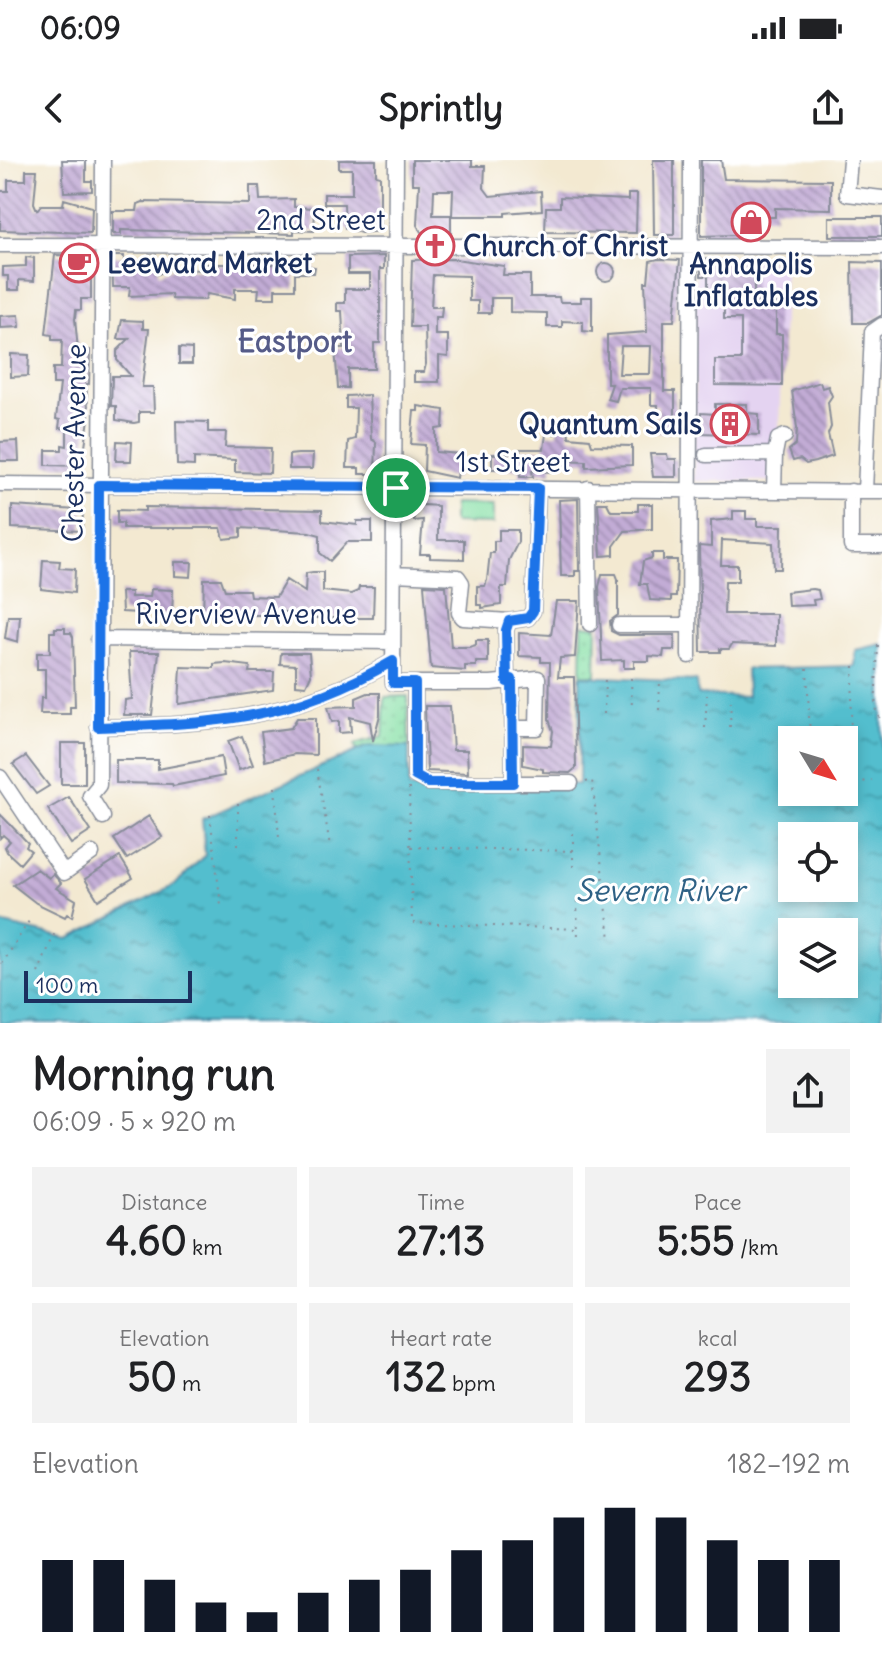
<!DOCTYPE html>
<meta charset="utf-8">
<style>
:root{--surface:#fff;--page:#f2f2f2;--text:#202124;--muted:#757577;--accent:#111827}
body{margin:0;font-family:Delius,sans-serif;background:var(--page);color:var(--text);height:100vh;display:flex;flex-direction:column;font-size:30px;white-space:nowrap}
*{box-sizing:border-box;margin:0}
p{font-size:26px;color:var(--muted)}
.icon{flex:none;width:44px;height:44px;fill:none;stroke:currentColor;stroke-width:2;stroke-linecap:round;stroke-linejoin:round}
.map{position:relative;height:863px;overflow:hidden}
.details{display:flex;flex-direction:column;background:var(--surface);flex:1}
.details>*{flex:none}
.needle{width:52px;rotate:128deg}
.fabs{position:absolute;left:778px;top:566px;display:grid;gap:16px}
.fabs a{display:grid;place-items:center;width:80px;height:80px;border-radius:0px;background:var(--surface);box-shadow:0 4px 12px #0003;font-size:40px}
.scale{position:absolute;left:24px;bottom:20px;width:168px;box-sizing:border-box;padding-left:8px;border:4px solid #1b2f5e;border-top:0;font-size:22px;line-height:28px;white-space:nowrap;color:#1b2f5e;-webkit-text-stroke:6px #fff;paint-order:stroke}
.pin{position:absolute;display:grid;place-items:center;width:68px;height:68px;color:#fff;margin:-34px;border:4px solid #fff;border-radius:50%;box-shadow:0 2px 8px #0007}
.round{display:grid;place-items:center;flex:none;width:84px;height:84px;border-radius:0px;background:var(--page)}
.headline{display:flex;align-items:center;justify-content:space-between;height:136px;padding:0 32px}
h1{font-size:44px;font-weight:700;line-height:60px}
.stats{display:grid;grid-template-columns:repeat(3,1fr);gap:12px;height:136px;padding:8px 32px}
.stats div{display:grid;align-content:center;border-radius:0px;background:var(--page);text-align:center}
.stats b{font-size:40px;font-weight:700}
.stats small{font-size:22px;font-weight:400}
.stats p{font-size:22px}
.chart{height:224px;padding:16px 32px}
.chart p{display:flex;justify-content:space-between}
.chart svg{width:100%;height:144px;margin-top:8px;stroke:var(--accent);stroke-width:6}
.status{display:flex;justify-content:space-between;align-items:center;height:56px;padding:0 40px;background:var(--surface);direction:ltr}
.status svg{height:22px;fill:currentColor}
header{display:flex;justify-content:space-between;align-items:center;height:104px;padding:0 32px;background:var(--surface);font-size:36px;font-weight:700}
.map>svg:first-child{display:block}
.built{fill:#e4d3f1}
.grass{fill:#86e0a6;stroke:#508882;stroke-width:2}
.park{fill:url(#park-dots);stroke:#508882;stroke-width:2}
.water{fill:url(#water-ripples);stroke:#367696;stroke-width:2;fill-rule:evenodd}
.building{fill:url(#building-back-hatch);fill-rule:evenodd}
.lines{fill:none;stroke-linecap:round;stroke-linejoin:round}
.minor-casing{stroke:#878c98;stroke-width:17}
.path{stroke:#878c98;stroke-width:2;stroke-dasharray:2 6;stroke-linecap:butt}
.minor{stroke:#fff;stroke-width:14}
.route-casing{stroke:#fff;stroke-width:16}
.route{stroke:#1a73e8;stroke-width:10}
.labels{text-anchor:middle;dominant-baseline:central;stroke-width:6;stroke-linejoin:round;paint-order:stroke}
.street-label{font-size:28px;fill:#1b2f5e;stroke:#fff}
.poi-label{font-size:28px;font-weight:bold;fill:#1b2f5e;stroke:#fff;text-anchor:start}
.neighbourhood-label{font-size:30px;font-weight:bold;fill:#555b88;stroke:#fff}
.water-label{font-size:30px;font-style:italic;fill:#2e6185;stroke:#fff}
</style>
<div class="status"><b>06:09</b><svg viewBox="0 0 49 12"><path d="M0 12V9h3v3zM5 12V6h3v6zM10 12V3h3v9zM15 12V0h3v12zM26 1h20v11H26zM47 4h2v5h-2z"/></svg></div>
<header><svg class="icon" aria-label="back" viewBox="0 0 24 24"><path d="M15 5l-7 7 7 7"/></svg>Sprintly<svg class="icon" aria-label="share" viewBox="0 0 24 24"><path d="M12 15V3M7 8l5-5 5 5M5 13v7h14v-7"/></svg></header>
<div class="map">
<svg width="882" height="863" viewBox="0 0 882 863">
<defs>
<pattern id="park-dots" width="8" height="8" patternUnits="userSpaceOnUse" patternTransform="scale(2)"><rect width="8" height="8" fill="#86e0a6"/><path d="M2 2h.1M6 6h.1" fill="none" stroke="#73c091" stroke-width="1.8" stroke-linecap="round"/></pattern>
<pattern id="water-ripples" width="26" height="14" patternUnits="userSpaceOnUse" patternTransform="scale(2)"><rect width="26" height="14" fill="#52bece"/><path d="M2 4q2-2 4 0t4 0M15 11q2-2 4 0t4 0" fill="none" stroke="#439baa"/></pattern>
<pattern id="building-back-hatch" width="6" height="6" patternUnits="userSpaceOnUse" patternTransform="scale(2)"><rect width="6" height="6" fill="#c2acd5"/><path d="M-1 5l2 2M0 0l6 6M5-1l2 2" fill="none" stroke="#9d8cb0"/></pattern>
</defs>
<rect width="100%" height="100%" fill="#fff"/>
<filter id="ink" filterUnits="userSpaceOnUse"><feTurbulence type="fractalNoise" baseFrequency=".0125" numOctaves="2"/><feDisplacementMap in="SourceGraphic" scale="16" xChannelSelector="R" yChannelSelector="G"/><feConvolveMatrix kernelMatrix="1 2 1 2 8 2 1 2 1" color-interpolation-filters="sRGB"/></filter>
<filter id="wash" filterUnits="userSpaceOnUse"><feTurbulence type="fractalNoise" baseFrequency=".006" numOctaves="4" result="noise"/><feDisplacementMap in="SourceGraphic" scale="32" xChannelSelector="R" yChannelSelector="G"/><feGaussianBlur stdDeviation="1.8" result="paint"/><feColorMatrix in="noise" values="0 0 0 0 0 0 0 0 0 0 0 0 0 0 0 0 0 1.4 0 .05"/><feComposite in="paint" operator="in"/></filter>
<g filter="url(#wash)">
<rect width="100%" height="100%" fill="#f3e9d1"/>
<path class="built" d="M696,99l89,3 -8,219h-83z"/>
<path class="grass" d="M453,344l40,1v19l-40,-1z"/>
<path class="park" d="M582,465l15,1 -1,49h-15z
M408,536l1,51 -53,2 -1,-5 28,-8 2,-39z"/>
<path class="water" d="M882,484v379h-882v-100l69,16 106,-54 30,-30 -3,-36 166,-73 41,1v41l170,-4 1,-108 116,5 2,14 49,2 -1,-28 108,-3 1,-16zM792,580h52v52h-52zM792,676h52v52h-52zM792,772h52v52h-52z"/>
<g id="blocks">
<path class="building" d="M62,0h24v21h6v10l-28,1z
M339,0h37v15l4,1v55l-19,2 -16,-5 -1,-24h-20v-10h28v-25h-13z
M412,0h60v6h13l-1,22 6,8 51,-5 1,19 -37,3v3h-53l1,-26h-19l-1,25h18v18l-30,-1 -4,-7 2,-41h-7z
M653,0h21v75h-20z
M701,0h20l3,19 107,1v29l-56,-1v9h-20l-1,11h-14l-5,7 -34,1z
M26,10h11l-3,33 3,7 4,-5h22l1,-6 28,8 -1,26 -91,-3v-39h8v-11h18z
M250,26h9l1,14 34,-1v8l21,1 -1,23 -20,-1v4l-173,-4v4h-8v-23h24l1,-7 5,-2 107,2z
M628,34h9l-1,39 -91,-1 1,-25h14v-10l68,3z
M829,57h53v19h-53z
M55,95l33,1 3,13v30h-10v11h-5l-1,9 3,31h12l-1,34h-3l3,35 -7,47 -36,-1v-15h16v-5l5,1v-17l-8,-1 1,-8 -4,-1 4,-35h-7v-16h8l1,-28h-10v-5l-6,-1z
M112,96h12v6l34,1v11l16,-6 25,2v-6h96l20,3 -1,6h-19v16h-20v9h-17l1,-9h-24v10l-28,-5 -2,6 -33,-1 -1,-5 -42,2 1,-9h-17z
M384,96v13h-4v74h-6v26h-26v19h-10l-3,-40h9l-2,-37h-5v-8h8v-14h25v-15h-22v-17z
M26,97l8,1v23l-15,-1v10h-11v-14h-5v-9l23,-1z
M455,99l49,7 -1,9h27v22h29l1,5h21v-5h11v35l-9,-1v-9l-21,-1v6h-15v-14l-37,-1v-14h-19v15h-13v-12h-9v-25l-36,-1 -2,32h11l-1,10h-6v18h13v22l-9,-1v26h-25v-10h10l2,-8 -1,-37h-15l2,-67z
M658,99l22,1 -6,61h-10v70h11v38l-4,4h-14l1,-28h-7v-17h-31l-4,13 -9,-2 5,-15h-5v-49l40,-3 -2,-50h3l2,-21zM621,186h30l-1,28h-31z
M701,99l48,4v12h5v28h22v31h6v52l-67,-1v-25h26v-41h-17v-19l-16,-1v-23h-7z
M852,102l30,1v52l-14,8h-15z
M597 112a9 9 0 1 1 18 0a9 9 0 1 1-18 0Z
M19,155l1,12 -20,1v-12z
M122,160l21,1v8h6l-7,58h11l1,25h-15v10l-5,1 -18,-3v-14h-5l1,-30h19l-14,-16v-9l12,-12h-11z
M179,188l13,1v15h-13z
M11,194l18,1 -1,21 -17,1z
M820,222l2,6 6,-2 4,10 -4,6 3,25 -3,7 5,22 -18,6 -9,2 -6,-5 -7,2 -4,-11 7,-6 1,-16 -5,-37z
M369,235l2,44 5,3 -1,32h-16v-6h-12l1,-27 7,-2 1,-31h-10v-12z
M715,244h32v9l12,1v21l-59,-2 1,-20 14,1z
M418,246l26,4 -1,18 -7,1v23l24,2 -3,24 -33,-7 1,-26 -14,-1 3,-33h4z
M176,261l32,1v10h18l-1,15 46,1 -1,25 -35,-1v-12l-41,-2v8l-17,-1z
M558,265l10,1 1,11 21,2 2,6 40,1v19l-46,2v-6l-34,-1v12l-20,-1 1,6h-13v-8h-28v-15h28v-5h24l2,-15h12z
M18,281l1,20h-19v-19z
M117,281l15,1 -1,19h-15z
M298,294h15l-1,15h-23v-14z
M650,294h17l1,5h8v18h-23z
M578,339l1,72h-4v5h-14l-2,-76z
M598,343h9l4,8h27v-7h14v25l-27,2 -11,15v9l-13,1z
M423,345l15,1v34h26v19l-34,-1v-4h-10l3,-34 -9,1 -1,-15z
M12,346l66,4 5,2 -1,19 -70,-3z
M145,347l177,3v11l35,4v-4h15v21h-25l-17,19 -10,-8v-18l-11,-3 -68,-4v9l-17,2 -3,-11h-98v-5h-6v-13l28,1z
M733,351h13v8h11v7h25l-1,43h-7l-1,-26 -51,-3 -1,25h17v16h-13l-1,33h52v32l-44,-2 -3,5h-9v3h-19l-2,-106 12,1v-26l22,-2z
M499,370h19v12l-9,18 -2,27h-6v18l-19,3v-3h-5v-19h8l2,-6 3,-27h4v-12h5z
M652,393h11v7h14l-1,37h-5v4l-21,-1 -3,-16h-7l3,-23 9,-3z
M43,400l17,1 -1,7 16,1 -1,24 -33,-4z
M175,402h17l-1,15 -16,-1z
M313,412h10v19l28,3 7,-3 1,-4h15l-1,31h-64v-5l-44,-2v4h-16l1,3 -47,-3 1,-36h17l4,11h24l1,6 26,1 10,-17 19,12 1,-19z
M602,414h14l2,5v36l-8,6 1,10 8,4h56l-1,15h-10l-1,7 -14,-1v5h-15v7h-10v-8l-22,1 -3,-74z
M424,425l22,1 5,61h18l7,-2v-5h12v22h-12v4h-11v5l-34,-3z
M151,429l22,1 -1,25 -50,-3 -1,-20h10v5h19z
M812,429l6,1 2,9 -7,1 1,5 -26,1 -1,-14z
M556,441h23l-4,56 -15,1 -2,19h16l2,91 -6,5 -27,-1v-3l-20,-4v-20l28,1 2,-15 -4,-12 1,-57h-9v-5l-22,-1v-23l32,2z
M8,456h12l-2,26 -13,-4z
M55,468h10v5h6l2,4 2,70h-5v7h-30l1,-16h4v-29h-8v-16h13v-21h5z
M129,492h30l-7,63h-28l1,-15 7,-1z
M281,493h28l2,22 -5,11 -10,-1v-20l-16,-1z
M225,503l25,3 -1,6h25l-1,18 -94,14 2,-37 33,1v-4z
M368,533h12v22l-7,26 -3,-19 -20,-5 1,15 -12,1v-12l-7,1 -4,-15 28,-1v-8z
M425,546h25l3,44h14l1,23 -41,-2z
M297,558h19v37l-21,-1 -30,7 -4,-29 30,-4z
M242,576l11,29 -14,5 -11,-29z
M61,583h24v41h-24z
M26,596l23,30 -13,8 -23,-30z
M221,597l3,19 -51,10 -1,-2 -56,-1v-23h42v9z
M69,637l22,34 -20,13 -23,-35z
M0,654l28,29 -2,4 5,4 -11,13 -13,-12 -2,-5 5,-6 -7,-6 -3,3z
M149,656l13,21 -35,22 -13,-20z
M120,697l13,21 -35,22 -13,-21z
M37,709l12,9 4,-4 8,9 -5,5 20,12 -4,17 -5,-3 -2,3 -29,-14 -23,-18z"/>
</g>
</g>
<g filter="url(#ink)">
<use href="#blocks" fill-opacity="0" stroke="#878c98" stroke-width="2"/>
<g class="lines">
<defs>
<path id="minor" d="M396,0l-3,523h98l47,-5 -1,50h-24
M850,0l-3,34 35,4
M0,85l882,2
M775,294l3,-15 7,-3
M706,295l69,-1 -1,37
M0,324l882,8
M588,328l2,136
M851,331v55h31
M865,331l7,-159 10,-7
M394,414l64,3 4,6 -3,30 4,5 46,3
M619,465h70
M98,479l295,3
M689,496l2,-496
M512,519l1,104
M507,522l-1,-52 3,-9 19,-3 5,-7 5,-123
M415,523v93l13,7h143
M98,567c114,-3 193,-6 295,-66
M0,617l64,96 28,-20
M103,657l-13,-21 9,-11 4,-625"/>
</defs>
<use href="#minor" class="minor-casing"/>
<path class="path" d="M878,485l-3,63 7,15
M854,506l-7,119 25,-5
M807,508l3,70
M631,518l1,32
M659,550l1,-31
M604,554l1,-37
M730,567l1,-31
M705,568l2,-33
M317,609l13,77
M586,622l6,-2 18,159
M275,627l4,51
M409,628l3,135 166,6
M238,643v48
M210,655l11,91
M573,673v38
M411,687l162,4
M577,741l1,38
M2,804l27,-43
M38,813l18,-43"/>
<use href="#minor" class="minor"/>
</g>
</g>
<g class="lines" filter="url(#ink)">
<defs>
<path id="route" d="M99,325l439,3 -5,123 -5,7 -19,3 -3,9 1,52 5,-3 1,104h-85l-13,-7v-93h-22v-22c-101,60 -181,63 -295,66z"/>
</defs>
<use href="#route" class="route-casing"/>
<use href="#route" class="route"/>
</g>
<defs>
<symbol id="shop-ring" viewBox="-11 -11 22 22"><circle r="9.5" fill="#fff" stroke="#d1495b" stroke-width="1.5"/><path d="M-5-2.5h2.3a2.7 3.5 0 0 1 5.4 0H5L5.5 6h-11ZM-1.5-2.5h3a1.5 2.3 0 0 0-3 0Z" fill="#d1495b"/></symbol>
<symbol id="church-ring" viewBox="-11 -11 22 22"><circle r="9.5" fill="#fff" stroke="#d1495b" stroke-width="1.5"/><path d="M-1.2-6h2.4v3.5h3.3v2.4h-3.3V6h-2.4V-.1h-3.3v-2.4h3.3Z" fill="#d1495b"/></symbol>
<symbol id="cafe-ring" viewBox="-11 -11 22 22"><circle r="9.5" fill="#fff" stroke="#d1495b" stroke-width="1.5"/><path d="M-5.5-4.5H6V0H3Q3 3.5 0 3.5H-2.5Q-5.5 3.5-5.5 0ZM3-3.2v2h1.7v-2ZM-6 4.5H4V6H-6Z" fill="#d1495b"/></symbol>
<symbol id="building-ring" viewBox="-11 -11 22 22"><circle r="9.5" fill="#fff" stroke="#d1495b" stroke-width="1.5"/><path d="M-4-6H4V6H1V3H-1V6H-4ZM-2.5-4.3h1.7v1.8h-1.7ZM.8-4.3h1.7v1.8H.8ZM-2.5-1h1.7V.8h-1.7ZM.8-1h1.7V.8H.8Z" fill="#d1495b"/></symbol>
</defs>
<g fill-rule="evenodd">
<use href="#shop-ring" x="729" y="40" width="44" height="44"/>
<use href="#church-ring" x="413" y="64" width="44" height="44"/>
<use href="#cafe-ring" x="57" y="81" width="44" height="44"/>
<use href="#building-ring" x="708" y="242" width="44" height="44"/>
</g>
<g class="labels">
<g class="street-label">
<text x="321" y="60">2nd Street</text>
<text transform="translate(74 283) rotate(-89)">Chester Avenue</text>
<text x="513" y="302">1st Street</text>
<text x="246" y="454">Riverview Avenue</text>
</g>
<g class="poi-label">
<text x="463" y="86">Church of Christ</text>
<text x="107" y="103">Leeward Market</text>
<text x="751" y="104" text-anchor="middle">Annapolis<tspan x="751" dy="32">Inflatables</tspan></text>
<text x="702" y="264" text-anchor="end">Quantum Sails</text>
</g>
<g class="neighbourhood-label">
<text x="295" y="181">Eastport</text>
</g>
<g class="water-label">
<text x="660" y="730">Severn River</text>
</g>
</g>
</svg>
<div class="fabs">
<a><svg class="needle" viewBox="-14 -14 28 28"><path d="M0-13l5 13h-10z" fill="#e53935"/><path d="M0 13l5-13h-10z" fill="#757577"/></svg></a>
<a><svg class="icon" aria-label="locate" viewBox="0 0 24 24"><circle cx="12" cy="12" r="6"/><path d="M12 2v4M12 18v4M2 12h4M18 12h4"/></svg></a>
<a><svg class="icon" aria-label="layers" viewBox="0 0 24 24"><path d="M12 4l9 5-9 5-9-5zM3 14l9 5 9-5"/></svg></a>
</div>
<div class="scale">100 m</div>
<div class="pin" style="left:396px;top:328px;background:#1e9e55"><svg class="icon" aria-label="arrive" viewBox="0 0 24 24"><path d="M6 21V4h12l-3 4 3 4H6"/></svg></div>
</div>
<section class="details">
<div class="headline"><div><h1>Morning run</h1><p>06:09 · 5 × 920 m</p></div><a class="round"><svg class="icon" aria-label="share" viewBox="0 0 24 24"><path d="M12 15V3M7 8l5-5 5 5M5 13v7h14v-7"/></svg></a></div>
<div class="stats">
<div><p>Distance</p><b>4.60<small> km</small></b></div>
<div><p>Time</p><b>27:13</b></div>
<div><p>Pace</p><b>5:55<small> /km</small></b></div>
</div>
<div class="stats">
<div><p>Elevation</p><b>50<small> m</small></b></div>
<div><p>Heart rate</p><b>132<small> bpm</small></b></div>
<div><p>kcal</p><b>293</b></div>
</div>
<div class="chart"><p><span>Elevation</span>182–192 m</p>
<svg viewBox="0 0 160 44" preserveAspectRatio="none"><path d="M5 44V22M15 44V22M25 44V28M35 44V35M45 44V38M55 44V32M65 44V28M75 44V25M85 44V19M95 44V16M105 44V9M115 44V6M125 44V9M135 44V16M145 44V22M155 44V22"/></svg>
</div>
</section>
